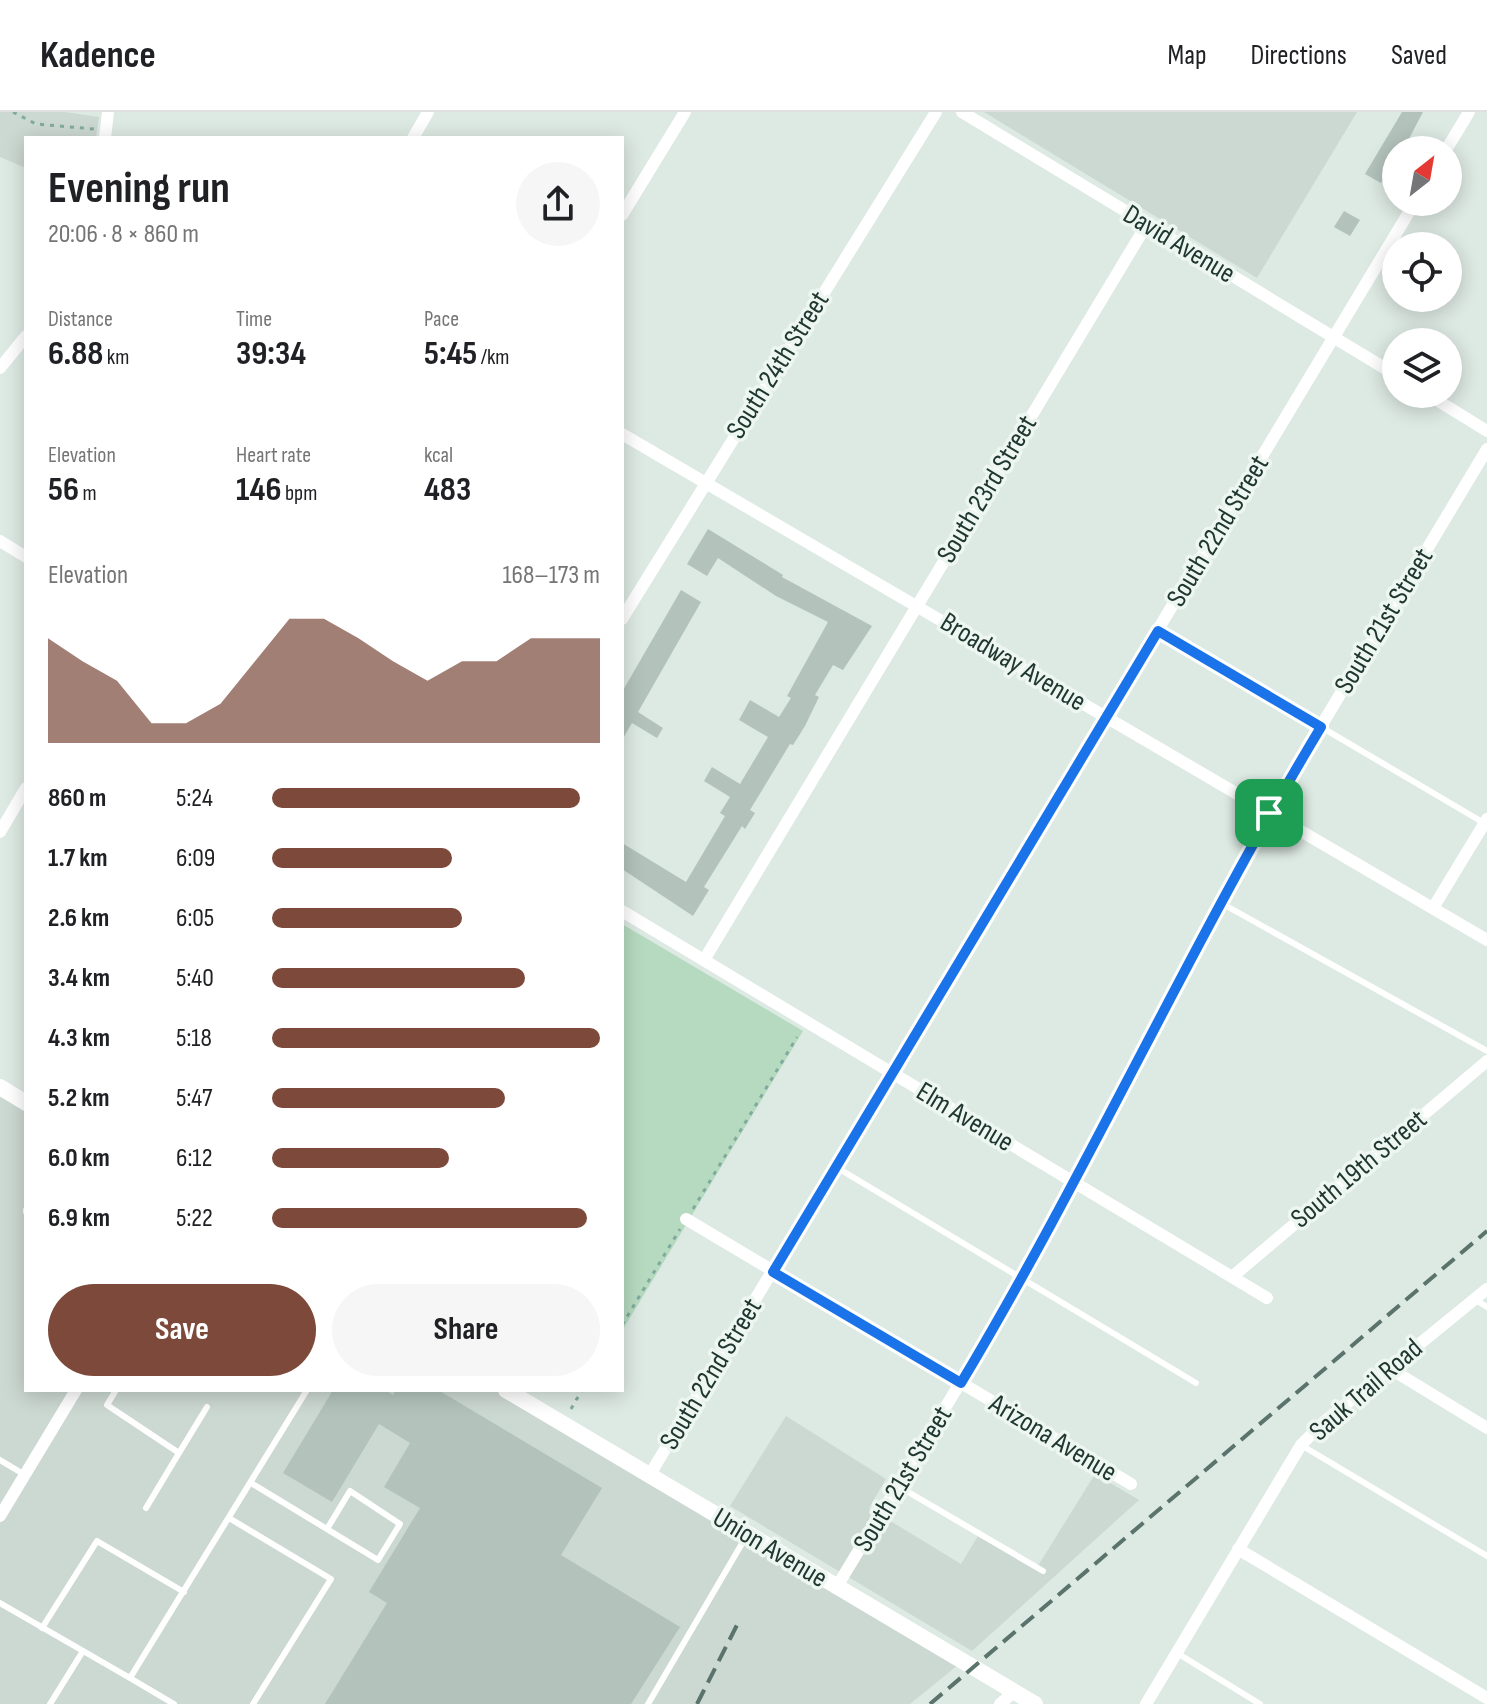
<!DOCTYPE html>
<meta charset="utf-8">
<style>
:root{--surface:#fff;--page:#f6f6f6;--text:#202124;--muted:#757577;--line:#e0e0e0;--accent:#7c493b}
body{margin:0;font-family:"Sofia Sans Condensed",sans-serif;background:var(--page);color:var(--text);height:100vh;display:flex;flex-direction:column;font-size:30px;white-space:nowrap}
*{box-sizing:border-box;margin:0}
p{font-size:26px;color:var(--muted)}
.icon{flex:none;width:44px;height:44px;fill:none;stroke:currentColor;stroke-width:2;stroke-linecap:round;stroke-linejoin:round}
.map{position:relative;flex:1;overflow:hidden}
.panel{position:absolute;left:24px;top:24px;width:600px;height:1256px;display:flex;flex-direction:column;background:var(--surface);border-radius:0px;box-shadow:0 4px 20px #0003}
.panel>*{flex:none}
.needle{width:52px;rotate:31deg}
.controls{position:absolute;left:1382px;top:24px;display:grid;gap:16px}
.controls a{display:grid;place-items:center;width:80px;height:80px;border-radius:50%;background:var(--surface);box-shadow:0 4px 20px #0003;font-size:40px}
.pin{position:absolute;display:grid;place-items:center;width:68px;height:68px;color:#fff;margin:-34px;border-radius:16px;box-shadow:0 4px 12px #0006}
.round{display:grid;place-items:center;flex:none;width:84px;height:84px;border-radius:42px;background:var(--page)}
.summary{display:flex;align-items:center;justify-content:space-between;height:136px;padding:0 24px}
h1{font-size:44px;font-weight:700;line-height:60px}
.metrics{display:grid;grid-template-columns:repeat(3,1fr);gap:12px;height:136px;padding:8px 24px}
.metrics div{display:grid;align-content:center}
.metrics b{font-size:34px;font-weight:700}
.metrics small{font-size:22px;font-weight:400}
.metrics p{font-size:22px}
.chart{height:224px;padding:16px 24px}
.chart p{display:flex;justify-content:space-between}
.chart svg{width:100%;height:144px;margin-top:8px;fill:var(--accent);opacity:.7}
.button{display:flex;gap:16px;margin-top:auto;padding:16px 24px}
.button a{flex:1;height:92px;border-radius:48px;background:var(--accent);color:#fff;font-size:32px;font-weight:700;line-height:92px;text-align:center}
.button a+a{background:var(--page);color:var(--text)}
ul{padding:0 24px;list-style:none;font-size:26px}
li{display:grid;grid-template-columns:128px 96px 1fr;align-items:center;height:60px}
li i{height:20px;border-radius:10px;background:var(--accent)}
header{display:flex;align-items:center;gap:48px;box-sizing:border-box;height:112px;padding:0 40px;background:var(--surface);border-bottom:2px solid var(--line)}
header strong{font-size:38px}
nav{display:flex;gap:44px;margin-inline-start:auto;font-size:28px}
.map>svg:first-child{display:block}
.built{fill:#ccd8d2}
.green{fill:#b6dabf}
.building{fill:#b3c3bc}
.lines{fill:none;stroke-linecap:round;stroke-linejoin:round}
.path{stroke:#7fab9d;stroke-width:3;stroke-dasharray:4 6;stroke-linecap:butt}
.service{stroke:#fff;stroke-width:6}
.minor{stroke:#fff;stroke-width:12}
.tertiary{stroke:#fff;stroke-width:16}
.rail{stroke:#5a736c;stroke-width:4;stroke-dasharray:16 8;stroke-linecap:butt}
.route-casing{stroke:#fff;stroke-width:16}
.route{stroke:#1a73e8;stroke-width:10}
.labels{text-anchor:middle;dominant-baseline:central;stroke-width:7;stroke-linejoin:round;paint-order:stroke}
.street-label{font-size:28px;fill:#203731;stroke:#edf6f1}
</style>
<header>
<strong>Kadence</strong>
<nav><a>Map</a><a>Directions</a><a>Saved</a></nav>
</header>
<div class="map">
<svg width="1487" height="1592" viewBox="0 0 1487 1592">
<rect width="100%" height="100%" fill="#dde9e3"/>
<path class="built" d="M0,0h65l34,5 -3,21h-70v30l-26,-11z
M984,0h373l-100,166z
M0,975l26,16v287h480l457,271 -53,43h-910z
M786,1304l100,63 -17,29 92,56 17,-28 58,33 59,-95 44,26 -167,151 -242,-145z"/>
<path class="green" d="M622,812l181,107 -181,300z"/>
<path class="building" d="M1402,0h21l-20,38h-7v7l-15,26 -16,-9z
M1344,99l16,9 -10,16 -16,-9z
M708,417l75,46 -1,2 90,49 -29,44 -10,-5 -18,30 4,2 -14,29 -12,19 -3,-1 -40,66 5,3 -10,16 -3,-3 -38,61 5,3 -16,26 -71,-47v-26l64,39 39,-66 -5,-3 10,-16 -26,-16 8,-14 28,17 28,-47 -29,-17 11,-20 29,17 12,-19 -4,-2 41,-74 -52,-26 -58,-38 -11,18 -20,-12z
M681,478l20,12 -63,110 25,16 -6,10 -25,-15 -10,17v-48z
M333,1278h52l8,5 3,-5h42l164,98 -41,67 119,72 -49,77h-306l62,-101 -18,-11 51,-84 -36,-21 26,-44 -31,-19 -47,78 -49,-29z"/>
<g class="lines">
<path class="path" d="M13,0l23,12 58,5
M693,1097l104,-172
M622,1213l58,-96
M571,1297l11,-19"/>
<path class="service" d="M1158,519l326,192
M1221,791l266,148
M836,1055l360,216
M26,1098v2
M1474,1187l13,8
M116,1278l-9,15 72,48 28,-46
M1301,1333l186,111
M0,1348l25,15
M251,1371l127,77 22,-36 -50,-33 -23,38
M898,1374l145,85
M146,1396l33,-55
M229,1406l102,61 -78,125
M0,1491l130,75 177,-288
M42,1516l55,-87 87,51
M1177,1541l83,51
M130,1566l44,26
M50,1592l33,-53
M648,1592l99,-169"/>
<path class="minor" d="M962,0l434,263
M105,26l3,-26
M413,26l15,-26
M1446,38l23,-38
M622,103l63,-103
M0,256l26,-32
M1427,282l60,37
M622,322l865,506
M0,429l26,16
M622,507l314,-507
M0,720l26,-44
M1433,796l54,-89
M622,799l645,387
M704,848l443,-736
M686,1107l445,265
M1232,1165l255,-216
M1389,1256l98,60
M649,1364l766,-1274
M0,1404l76,-126
M1238,1437l249,149
M836,1476l187,-309 246,-466 218,-364
M1000,1592l15,-13
M1146,1592l155,-259 23,-23 163,-133"/>
<path class="tertiary" d="M0,975l26,16
M506,1278l529,314"/>
<path class="rail" d="M697,1592l40,-79
M930,1592l557,-473"/>
</g>
<g class="lines">
<defs>
<path id="route" d="M1158,519l163,96c-129,214 -232,442 -360,656l-188,-111z"/>
</defs>
<use href="#route" class="route-casing"/>
<use href="#route" class="route"/>
</g>
<g class="labels">
<g class="street-label">
<text transform="translate(1179 132) rotate(31)">David Avenue</text>
<text transform="translate(778 253) rotate(-58)">South 24th Street</text>
<text transform="translate(987 377) rotate(-59)">South 23rd Street</text>
<text transform="translate(1218 419) rotate(-59)">South 22nd Street</text>
<text transform="translate(1384 509) rotate(-59)">South 21st Street</text>
<text transform="translate(1013 550) rotate(31)">Broadway Avenue</text>
<text transform="translate(965 1005) rotate(31)">Elm Avenue</text>
<text transform="translate(1359 1057) rotate(-40)">South 19th Street</text>
<text transform="translate(711 1262) rotate(-59)">South 22nd Street</text>
<text transform="translate(1366 1278) rotate(-41)">Sauk Trail Road</text>
<text transform="translate(1053 1326) rotate(31)">Arizona Avenue</text>
<text transform="translate(903 1367) rotate(-59)">South 21st Street</text>
<text transform="translate(770 1436) rotate(31)">Union Avenue</text>
</g>
</g>
</svg>
<div class="controls">
<a><svg class="needle" viewBox="-14 -14 28 28"><path d="M0-13l5 13h-10z" fill="#e53935"/><path d="M0 13l5-13h-10z" fill="#757577"/></svg></a>
<a><svg class="icon" aria-label="locate" viewBox="0 0 24 24"><circle cx="12" cy="12" r="6"/><path d="M12 2v4M12 18v4M2 12h4M18 12h4"/></svg></a>
<a><svg class="icon" aria-label="layers" viewBox="0 0 24 24"><path d="M12 4l9 5-9 5-9-5zM3 14l9 5 9-5"/></svg></a>
</div>
<div class="pin" style="left:1269px;top:701px;background:#1e9e55"><svg class="icon" aria-label="arrive" viewBox="0 0 24 24"><path d="M6 21V4h12l-3 4 3 4H6"/></svg></div>
<section class="panel">
<div class="summary"><div><h1>Evening run</h1><p>20:06 · 8 × 860 m</p></div><a class="round"><svg class="icon" aria-label="share" viewBox="0 0 24 24"><path d="M12 15V3M7 8l5-5 5 5M5 13v7h14v-7"/></svg></a></div>
<div class="metrics">
<div><p>Distance</p><b>6.88<small> km</small></b></div>
<div><p>Time</p><b>39:34</b></div>
<div><p>Pace</p><b>5:45<small> /km</small></b></div>
</div>
<div class="metrics">
<div><p>Elevation</p><b>56<small> m</small></b></div>
<div><p>Heart rate</p><b>146<small> bpm</small></b></div>
<div><p>kcal</p><b>483</b></div>
</div>
<div class="chart"><p><span>Elevation</span>168–173 m</p>
<svg viewBox="0 0 160 44" preserveAspectRatio="none"><path d="M0 44V12L10 19L20 25L30 38L40 38L50 32L60 19L70 6L80 6L90 12L100 19L110 25L120 19L130 19L140 12L150 12L160 12V44z"/></svg>
</div>
<ul>
<li><b>860 m</b>5:24<i style="width:94%"></i></li>
<li><b>1.7 km</b>6:09<i style="width:55%"></i></li>
<li><b>2.6 km</b>6:05<i style="width:58%"></i></li>
<li><b>3.4 km</b>5:40<i style="width:77%"></i></li>
<li><b>4.3 km</b>5:18<i style="width:100%"></i></li>
<li><b>5.2 km</b>5:47<i style="width:71%"></i></li>
<li><b>6.0 km</b>6:12<i style="width:54%"></i></li>
<li><b>6.9 km</b>5:22<i style="width:96%"></i></li>
</ul>
<div class="button"><a>Save</a><a>Share</a></div>
</section>
</div>
